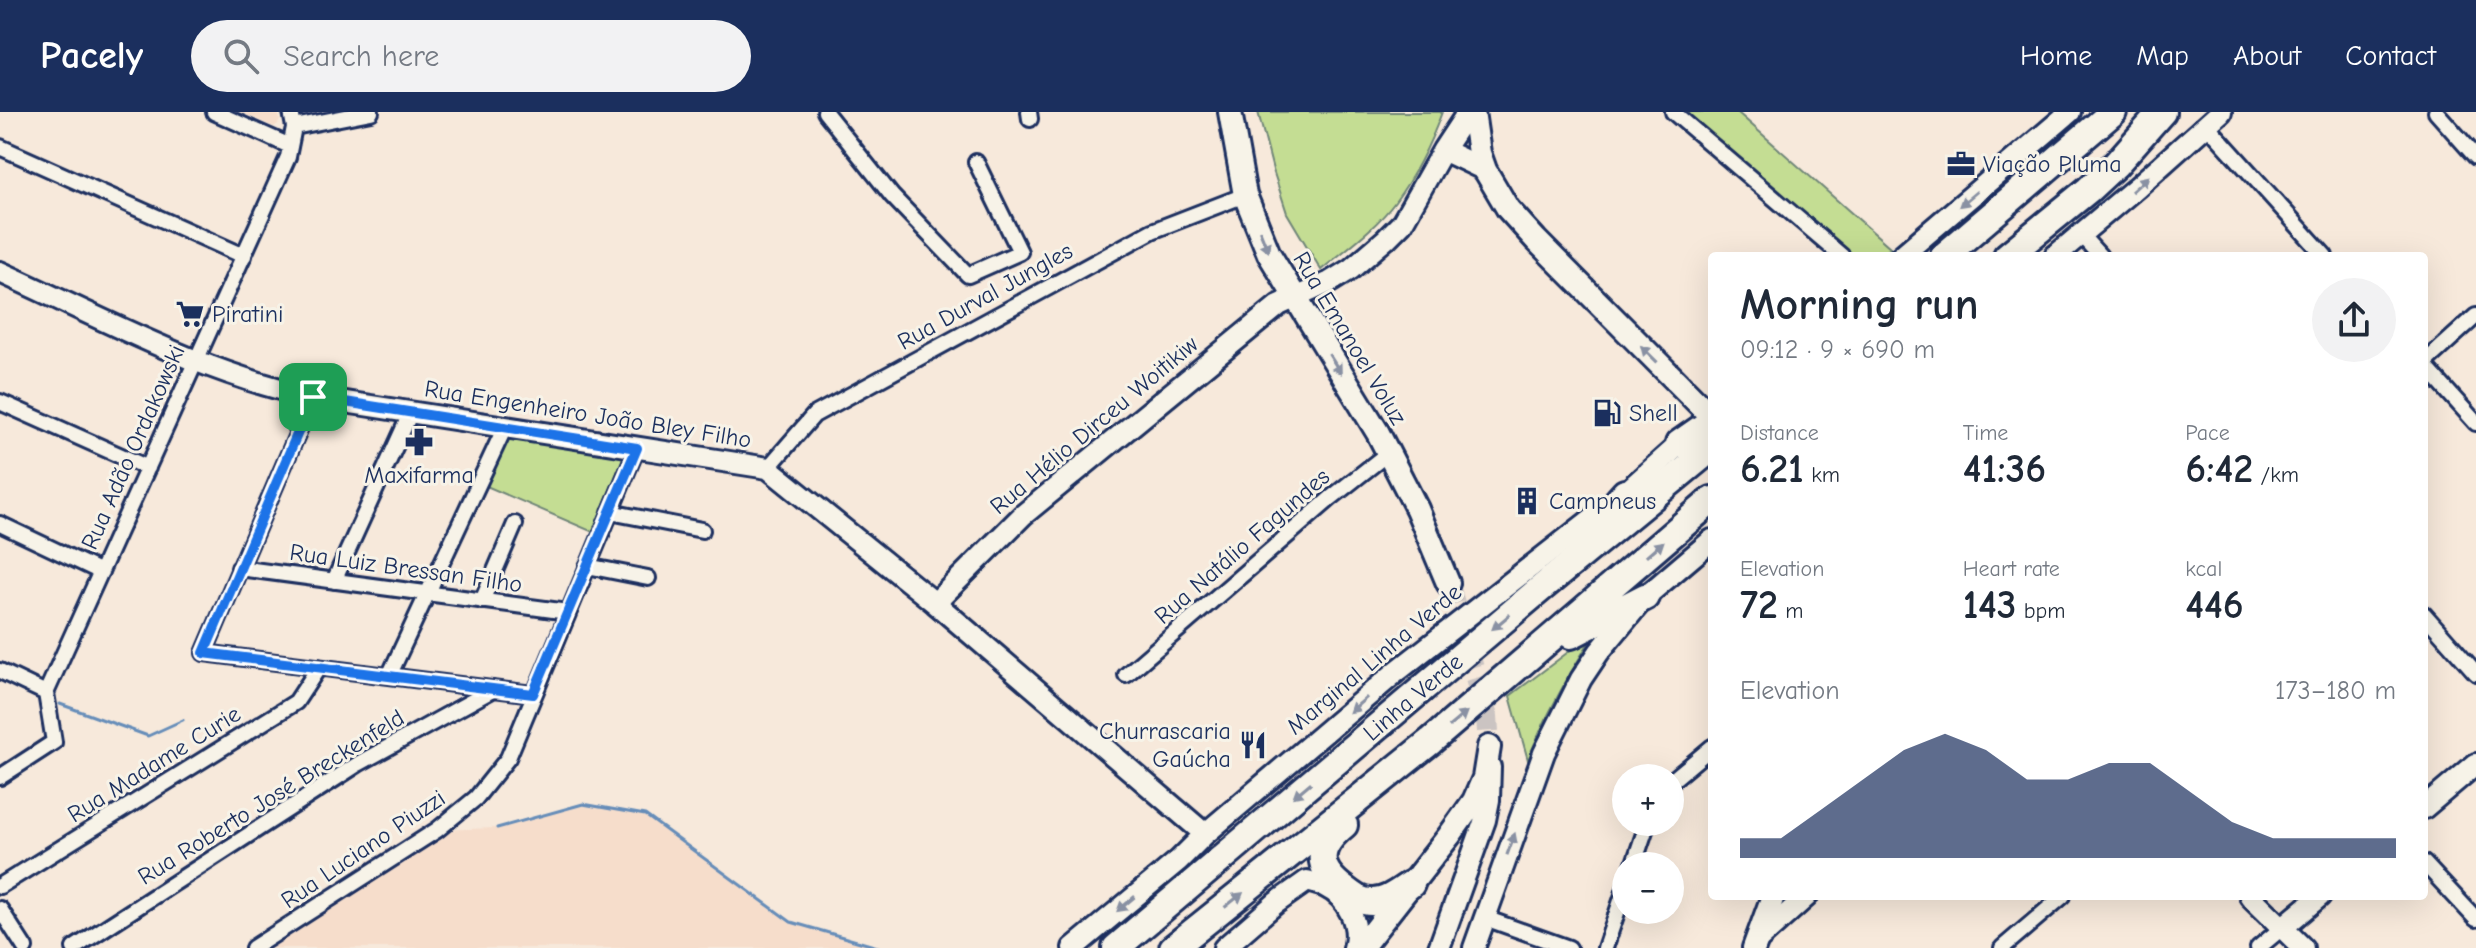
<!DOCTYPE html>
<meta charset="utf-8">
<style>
:root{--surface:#fff;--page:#f2f2f3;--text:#1f2937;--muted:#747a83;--accent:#1b2f5e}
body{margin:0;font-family:"Comic Neue",sans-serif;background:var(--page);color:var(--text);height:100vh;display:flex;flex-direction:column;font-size:30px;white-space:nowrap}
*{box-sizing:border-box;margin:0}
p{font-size:26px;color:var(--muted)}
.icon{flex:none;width:44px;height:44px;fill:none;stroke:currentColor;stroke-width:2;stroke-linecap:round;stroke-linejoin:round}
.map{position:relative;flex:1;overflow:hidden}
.side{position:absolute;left:1708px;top:140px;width:720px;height:648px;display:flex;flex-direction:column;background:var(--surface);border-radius:8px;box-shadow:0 8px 32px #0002}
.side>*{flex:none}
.controls{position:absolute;left:1612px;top:652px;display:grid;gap:16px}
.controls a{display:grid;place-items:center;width:72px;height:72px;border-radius:50%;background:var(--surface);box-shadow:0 8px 32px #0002;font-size:40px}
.pin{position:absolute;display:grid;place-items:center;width:68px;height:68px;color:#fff;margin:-34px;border-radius:16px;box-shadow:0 4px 12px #0006}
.round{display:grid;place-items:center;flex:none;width:84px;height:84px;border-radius:42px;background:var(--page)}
.overview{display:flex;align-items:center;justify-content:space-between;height:136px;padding:0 32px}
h1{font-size:44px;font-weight:700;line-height:60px}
.figures{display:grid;grid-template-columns:repeat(3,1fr);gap:12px;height:136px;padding:8px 32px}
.figures div{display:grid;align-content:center}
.figures b{font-size:40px;font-weight:700}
.figures small{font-size:22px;font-weight:400}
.figures p{font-size:22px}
.chart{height:224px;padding:16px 32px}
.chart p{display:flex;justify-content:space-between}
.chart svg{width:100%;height:144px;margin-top:8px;fill:var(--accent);opacity:.7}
header{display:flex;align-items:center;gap:48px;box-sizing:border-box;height:112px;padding:0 40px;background:var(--accent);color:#fff}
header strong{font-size:38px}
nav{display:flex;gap:44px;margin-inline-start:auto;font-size:28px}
.search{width:560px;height:72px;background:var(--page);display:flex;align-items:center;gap:20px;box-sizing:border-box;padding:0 28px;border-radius:44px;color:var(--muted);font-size:30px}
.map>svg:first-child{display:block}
.built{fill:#f6ddcb}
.green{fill:#c4dd93;stroke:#708678;stroke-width:2}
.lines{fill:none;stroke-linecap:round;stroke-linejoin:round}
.stream{stroke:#668db9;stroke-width:3}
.primary-tunnel{stroke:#cbc4c2;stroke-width:22;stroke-dasharray:22 11;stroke-linecap:butt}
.street-casing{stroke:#1b2f5e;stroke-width:20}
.secondary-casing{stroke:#1b2f5e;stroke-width:26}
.primary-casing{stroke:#1b2f5e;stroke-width:28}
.highway-casing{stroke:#1b2f5e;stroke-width:32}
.street{stroke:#f7f3e8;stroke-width:14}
.secondary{stroke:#f7f3e8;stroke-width:20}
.primary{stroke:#f7f3e8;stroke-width:22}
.highway{stroke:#f7f3e8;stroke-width:26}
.oneway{fill:#8991a3}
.route-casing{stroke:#fff;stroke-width:16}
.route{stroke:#1a73e8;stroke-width:10}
.labels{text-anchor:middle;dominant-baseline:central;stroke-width:6;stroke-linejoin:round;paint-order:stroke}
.poi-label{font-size:24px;fill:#1b2f5e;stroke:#f7f3e8;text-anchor:start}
.street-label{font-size:24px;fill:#1b2f5e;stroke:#f7f3e8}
</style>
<header>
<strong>Pacely</strong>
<div class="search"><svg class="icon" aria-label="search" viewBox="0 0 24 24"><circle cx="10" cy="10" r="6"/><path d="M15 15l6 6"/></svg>Search here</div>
<nav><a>Home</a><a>Map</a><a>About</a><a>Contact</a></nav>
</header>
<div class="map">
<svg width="2476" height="836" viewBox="0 0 2476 836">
<rect width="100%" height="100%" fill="#f7e9db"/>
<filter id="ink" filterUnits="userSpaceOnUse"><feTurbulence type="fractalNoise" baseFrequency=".0125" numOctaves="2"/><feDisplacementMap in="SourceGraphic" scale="16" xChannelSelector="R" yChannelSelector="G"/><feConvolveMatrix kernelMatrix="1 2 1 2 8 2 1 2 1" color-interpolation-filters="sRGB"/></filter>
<g filter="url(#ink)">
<path class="built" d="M240,0h38l2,8 -2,4 -4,3z
M583,692l62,11 146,107 90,26h-628l184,-118 60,-2z"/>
<path class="green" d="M1258,0h184c-11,30 -27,63 -47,90 -19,26 -49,47 -74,68l-34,-57 -14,-43z
M1682,0h55l154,136 -12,8h-25z
M506,320l118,23 -31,77 -109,-47z
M1596,519c-26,42 -50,83 -68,129l-18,-64z"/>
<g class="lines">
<path class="stream" d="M60,592l88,32 35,-16
M497,716l86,-24 62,11 146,107 90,26"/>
<path class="primary-tunnel" d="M1448,471l39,133 2,31"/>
<defs>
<path id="street" d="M214,0l76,34
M825,0l67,84 76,79 52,-23 -44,-90
M1029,0l1,7
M1673,0l169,144
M2436,0l40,45
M2206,12l119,132
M294,15l77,-15
M0,35l244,109
M2081,123l19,21
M2424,251l52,-47
M2424,253l52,58
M313,285l-109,256 329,41
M0,290l148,66
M768,356l46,-53 338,-184 93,-36
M610,400l92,18
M0,412l101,48
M587,454l61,12
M239,456l329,44
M334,469l77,-169
M482,489l33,-77
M2424,502l52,59
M0,559l46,22
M1126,563l205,-177 57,-45
M389,564l116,-249
M0,665l54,-35 -8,-49 242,-536 6,-30 -3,-15
M1670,670l42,-35
M2424,751l52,56
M1633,754l15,-44
M0,774l296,-184 23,-35
M0,797l25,39
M1485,806l84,30
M74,836l284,-184 136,-75
M253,836l184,-118 39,-32 32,-40 129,-310
M1605,836l21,-62
M2002,836l61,-52
M2258,836l24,-20"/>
<path id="secondary" d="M1443,38l42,20
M1901,144l169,-144
M2055,144l82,-69 84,-75
M0,160c102,46 203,102 313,125l455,71 167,135 270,231
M935,491l88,-88 256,-210 51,-23 21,-13 35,-30 16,-16 41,-73 25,-38
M2424,696l52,-44
M2250,784l53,52
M2282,816l38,-32
M1757,829l50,-45
M1073,836l106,-88 26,-26 191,-162 229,-179 66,-59
M1224,836l52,-45 31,-22c6,2 13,3 19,6 21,10 35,38 28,61
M1439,836l46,-128 4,-20 1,-33
M1474,836l70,-195 37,-74 18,-27 46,-55 67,-57"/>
<path id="primary" d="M1230,0l15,83 24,59 109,179 39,76 31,74
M1473,0l6,41 6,17 23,39 28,31 168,169
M1361,836l88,-112 25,-35 10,-23 5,-31
M1754,836l19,-52"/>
<path id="highway" d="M1944,144l169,-144
M2007,144l81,-66 28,-26 46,-52
M1679,332l33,-23
M1590,420l35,-39
M1571,523l74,-38
M1344,713c-28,23 -29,42 0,64 9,7 16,13 28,13 15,0 27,-10 39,-18
M1116,836l423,-358 173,-142
M1173,836l258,-207 281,-241"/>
</defs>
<use href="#street" class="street-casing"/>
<use href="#secondary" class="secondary-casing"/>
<use href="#primary" class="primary-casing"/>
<use href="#highway" class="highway-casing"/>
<use href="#street" class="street"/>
<use href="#secondary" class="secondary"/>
<use href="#primary" class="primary"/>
<use href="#highway" class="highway"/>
</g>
<defs><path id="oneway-solid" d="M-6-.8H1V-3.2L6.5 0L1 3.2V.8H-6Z" transform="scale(2)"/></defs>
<g class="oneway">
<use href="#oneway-solid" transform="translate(2140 72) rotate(-42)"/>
<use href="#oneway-solid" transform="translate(1968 87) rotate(140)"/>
<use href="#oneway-solid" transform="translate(1264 129) rotate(68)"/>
<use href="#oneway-solid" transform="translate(1649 242) rotate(-135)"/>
<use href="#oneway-solid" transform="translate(1335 252) rotate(58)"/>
<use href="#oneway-solid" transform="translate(1655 437) rotate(-41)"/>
<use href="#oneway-solid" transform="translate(1501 510) rotate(140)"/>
<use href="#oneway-solid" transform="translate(1358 593) rotate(139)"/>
<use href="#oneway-solid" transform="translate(1458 607) rotate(-40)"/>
<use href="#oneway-solid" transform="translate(1302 678) rotate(140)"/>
<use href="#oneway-solid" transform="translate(1511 732) rotate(-70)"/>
<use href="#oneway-solid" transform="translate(1234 788) rotate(-38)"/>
<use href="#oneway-solid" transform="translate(1126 792) rotate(140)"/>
</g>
</g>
<g class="lines" filter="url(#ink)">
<defs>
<path id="route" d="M313,285l324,51 -104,246 -329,-41z"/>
</defs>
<use href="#route" class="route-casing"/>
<use href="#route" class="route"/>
</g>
<defs>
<symbol id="office-bare" viewBox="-9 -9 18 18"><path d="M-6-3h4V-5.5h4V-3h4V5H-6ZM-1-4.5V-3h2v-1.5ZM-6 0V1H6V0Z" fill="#1b2f5e" stroke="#f7f3e8" stroke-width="2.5" paint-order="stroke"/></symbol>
<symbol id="supermarket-bare" viewBox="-9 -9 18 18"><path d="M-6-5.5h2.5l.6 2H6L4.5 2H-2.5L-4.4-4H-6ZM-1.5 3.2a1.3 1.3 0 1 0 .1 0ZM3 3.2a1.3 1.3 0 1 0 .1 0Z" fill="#1b2f5e" stroke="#f7f3e8" stroke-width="2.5" paint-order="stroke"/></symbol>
<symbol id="fuel-bare" viewBox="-9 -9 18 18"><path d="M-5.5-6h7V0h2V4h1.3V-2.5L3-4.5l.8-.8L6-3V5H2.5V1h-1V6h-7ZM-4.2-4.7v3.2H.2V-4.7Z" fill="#1b2f5e" stroke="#f7f3e8" stroke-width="2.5" paint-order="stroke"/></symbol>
<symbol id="pharmacy-bare" viewBox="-9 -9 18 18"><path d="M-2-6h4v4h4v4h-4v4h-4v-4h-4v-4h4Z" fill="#1b2f5e" stroke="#f7f3e8" stroke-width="2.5" paint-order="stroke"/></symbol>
<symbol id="building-bare" viewBox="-9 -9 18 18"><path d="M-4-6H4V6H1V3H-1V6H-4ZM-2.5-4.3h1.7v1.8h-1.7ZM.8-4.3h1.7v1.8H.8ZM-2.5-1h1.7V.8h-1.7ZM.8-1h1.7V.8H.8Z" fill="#1b2f5e" stroke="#f7f3e8" stroke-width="2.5" paint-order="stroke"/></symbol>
<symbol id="restaurant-bare" viewBox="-9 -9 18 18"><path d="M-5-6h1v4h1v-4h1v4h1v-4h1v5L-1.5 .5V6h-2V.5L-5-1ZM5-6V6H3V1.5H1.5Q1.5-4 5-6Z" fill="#1b2f5e" stroke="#f7f3e8" stroke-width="2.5" paint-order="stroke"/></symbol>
</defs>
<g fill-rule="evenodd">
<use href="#office-bare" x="1941" y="32" width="40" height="40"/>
<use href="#supermarket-bare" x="170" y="182" width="40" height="40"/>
<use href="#fuel-bare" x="1587" y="281" width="40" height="40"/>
<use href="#pharmacy-bare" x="399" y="310" width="40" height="40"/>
<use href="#building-bare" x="1507" y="369" width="40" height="40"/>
<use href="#restaurant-bare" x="1233" y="613" width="40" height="40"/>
</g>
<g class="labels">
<g class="poi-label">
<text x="1983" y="52">Viação Pluma</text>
<text x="212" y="202">Piratini</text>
<text x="1629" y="301">Shell</text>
<text x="419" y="363" text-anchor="middle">Maxifarma</text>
<text x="1549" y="389">Campneus</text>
<text x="1231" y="619" text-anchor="end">Churrascaria<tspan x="1231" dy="28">Gaúcha</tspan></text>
</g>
<g class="street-label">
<text transform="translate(985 184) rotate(-29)">Rua Durval Jungles</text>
<text transform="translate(1350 226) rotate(59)">Rua Emanoel Voluz</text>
<text transform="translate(588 302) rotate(9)">Rua Engenheiro João Bley Filho</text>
<text transform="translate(1094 313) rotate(-40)">Rua Hélio Dirceu Woitikiw</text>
<text transform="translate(133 335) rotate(-66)">Rua Adão Ordakowski</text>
<text transform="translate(1242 434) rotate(-41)">Rua Natálio Fagundes</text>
<text transform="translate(406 456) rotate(8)">Rua Luiz Bressan Filho</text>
<text transform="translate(1374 547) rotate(-40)">Marginal Linha Verde</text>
<text transform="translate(1413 585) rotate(-40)">Linha Verde</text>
<text transform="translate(154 652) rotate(-32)">Rua Madame Curie</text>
<text transform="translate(271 685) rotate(-32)">Rua Roberto José Breckenfeld</text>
<text transform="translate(363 737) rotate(-34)">Rua Luciano Piuzzi</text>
</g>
</g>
</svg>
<div class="controls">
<a>+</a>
<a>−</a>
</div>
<div class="pin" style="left:313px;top:285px;background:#1e9e55"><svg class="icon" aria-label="arrive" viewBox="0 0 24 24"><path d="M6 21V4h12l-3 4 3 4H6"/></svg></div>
<section class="side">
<div class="overview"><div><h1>Morning run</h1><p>09:12 · 9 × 690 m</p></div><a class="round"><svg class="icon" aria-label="share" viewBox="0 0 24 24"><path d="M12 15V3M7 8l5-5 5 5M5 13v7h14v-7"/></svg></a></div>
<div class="figures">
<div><p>Distance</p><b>6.21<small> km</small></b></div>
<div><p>Time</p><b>41:36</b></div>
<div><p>Pace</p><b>6:42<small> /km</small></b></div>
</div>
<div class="figures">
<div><p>Elevation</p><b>72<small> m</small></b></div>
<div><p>Heart rate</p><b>143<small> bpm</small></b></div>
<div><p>kcal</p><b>446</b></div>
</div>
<div class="chart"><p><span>Elevation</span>173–180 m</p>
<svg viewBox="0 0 160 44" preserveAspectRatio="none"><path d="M0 44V38L10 38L20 29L30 20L40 11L50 6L60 11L70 20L80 20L90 15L100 15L110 24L120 33L130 38L140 38L150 38L160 38V44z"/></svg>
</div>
</section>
</div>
